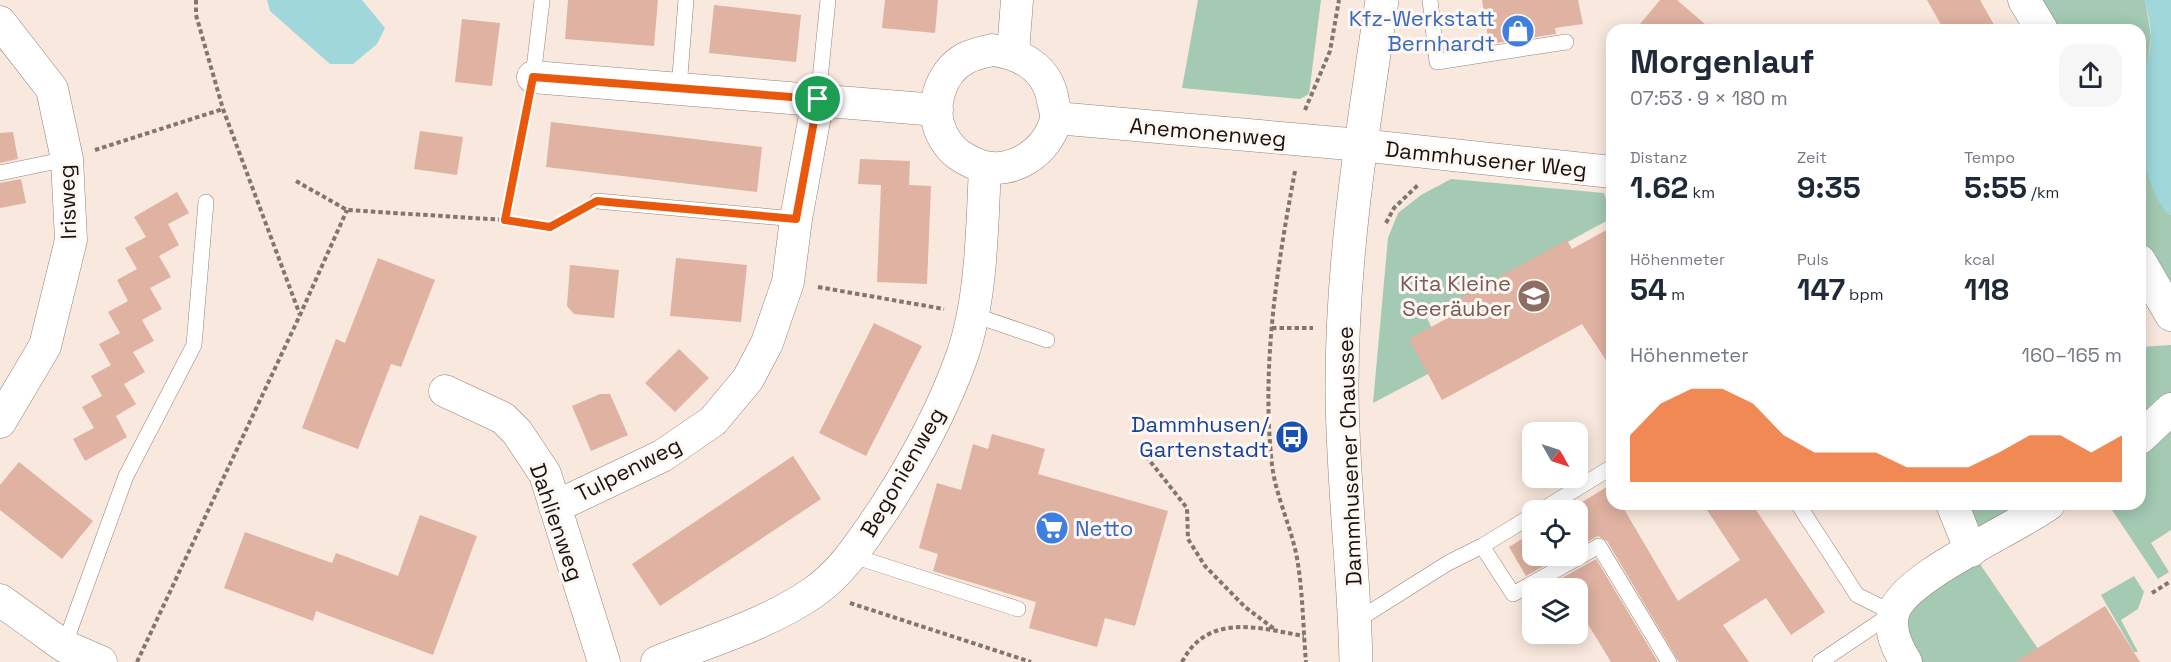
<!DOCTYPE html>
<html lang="de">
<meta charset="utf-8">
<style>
:root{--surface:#fff;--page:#f6f6f7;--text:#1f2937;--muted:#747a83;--accent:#ea580c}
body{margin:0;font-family:"Space Grotesk",sans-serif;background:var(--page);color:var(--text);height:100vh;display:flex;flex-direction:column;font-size:22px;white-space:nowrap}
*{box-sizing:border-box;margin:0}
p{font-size:20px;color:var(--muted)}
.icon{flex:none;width:33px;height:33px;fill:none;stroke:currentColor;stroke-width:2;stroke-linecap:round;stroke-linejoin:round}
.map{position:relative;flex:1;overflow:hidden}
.panel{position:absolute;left:1606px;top:24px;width:540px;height:486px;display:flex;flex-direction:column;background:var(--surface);border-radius:18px;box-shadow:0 3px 15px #0003}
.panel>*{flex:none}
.needle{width:39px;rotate:129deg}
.tools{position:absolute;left:1522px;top:422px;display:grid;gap:12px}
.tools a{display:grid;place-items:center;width:66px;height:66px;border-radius:12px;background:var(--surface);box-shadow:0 3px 15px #0003;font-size:30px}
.pin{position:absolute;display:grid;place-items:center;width:51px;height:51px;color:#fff;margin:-26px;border:3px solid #fff;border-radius:50%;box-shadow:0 2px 6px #0007}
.round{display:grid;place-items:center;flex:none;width:63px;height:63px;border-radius:18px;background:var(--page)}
.overview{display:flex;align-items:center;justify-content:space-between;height:102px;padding:0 24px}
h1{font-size:33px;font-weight:700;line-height:45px}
.figures{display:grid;grid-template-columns:repeat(3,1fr);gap:9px;height:102px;padding:6px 24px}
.figures div{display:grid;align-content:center}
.figures b{font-size:30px;font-weight:700}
.figures small{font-size:16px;font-weight:400}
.figures p{font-size:16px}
.chart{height:168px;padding:12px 24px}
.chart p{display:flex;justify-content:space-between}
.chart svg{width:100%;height:108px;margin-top:6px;fill:var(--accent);opacity:.7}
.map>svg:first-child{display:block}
.green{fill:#a4cab3}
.water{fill:#9fd7da}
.building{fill:#dfb2a2}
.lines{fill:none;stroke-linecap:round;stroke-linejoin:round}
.service-casing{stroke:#938379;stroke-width:16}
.minor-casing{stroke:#938379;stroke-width:33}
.tertiary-casing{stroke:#938379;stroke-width:34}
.path{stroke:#81766f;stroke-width:4;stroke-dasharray:4.5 3;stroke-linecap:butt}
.service{stroke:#fff;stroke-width:15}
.minor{stroke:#fff;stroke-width:32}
.tertiary{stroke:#fff;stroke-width:33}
.route-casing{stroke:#fff;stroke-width:12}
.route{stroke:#ea580c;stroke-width:8}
.labels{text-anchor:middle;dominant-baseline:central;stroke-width:6;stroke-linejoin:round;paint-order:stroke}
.shop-label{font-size:22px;fill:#366cbe;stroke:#fef7f3;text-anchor:end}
.street-label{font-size:22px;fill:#191310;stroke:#fef7f3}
.education-label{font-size:22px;fill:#785e54;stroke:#fef7f3;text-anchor:end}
.transit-label{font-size:22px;fill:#164399;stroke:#fef7f3;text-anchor:end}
</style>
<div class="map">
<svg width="2171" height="662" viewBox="0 0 2171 662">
<rect width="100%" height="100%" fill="#f9e8dd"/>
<path class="green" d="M1198,0h123l-12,94 -9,5 -118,-11z
M2024,0h121l6,36 -3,24 17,150 6,5v100l-30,-54 -1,-231h-98z
M1451,179l153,14 8,25 -185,100 22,45 -76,40 15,-165 10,-25 23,-18z
M2171,345v185l-20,13 18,29 -11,7 -50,-75h32l1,-157z
M1952,504h97l-78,47 76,111h-141l-13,-49 78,-62z
M2134,576l10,16 -6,17 -17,11 17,32h-4l-33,-57z"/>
<path class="water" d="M267,0h95l23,28 -8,16 -24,20h-23l-60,-53z
M2145,0h26v215c-31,-24 -31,-92 -28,-128 1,-17 8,-33 8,-50 0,-12 -4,-25 -6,-37z"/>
<path class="building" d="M568,0h90l-4,46 -89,-7z
M885,0h53l-3,33 -53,-5z
M1482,0h96l5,24 -28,4 1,6 -67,10z
M1660,0h17l35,30h-77z
M1927,0h53l17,30h-53z
M714,5l87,10 -5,47 -87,-9z
M462,19l38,4 -8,63 -37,-4z
M551,122l211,25 -5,45 -211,-25z
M420,131l43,6 -6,38 -43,-6z
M13,132l5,27 -18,4v-30z
M860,159l50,2 -1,24 22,1 -4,98 -50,-2 4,-97 -23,-1z
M21,179l5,24 -26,5v-25z
M177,192l12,21 -21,11 11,21 -20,11 12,21 -21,11 12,21 -20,11 12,21 -21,11 12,20 -21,12 12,20 -20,12 11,21 -42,24 -12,-22 21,-11 -12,-21 20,-11 -11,-20 20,-11 -12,-21 21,-11 -12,-21 20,-11 -11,-21 20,-11 -12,-21 21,-11 -12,-20z
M1612,227v142l-30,-45 -140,76 -33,-61 46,-25 -6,-10 118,-64 5,9z
M378,258l57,22 -34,87 -10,-3 -33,85 -56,-21 34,-89 9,4z
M676,258l71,7 -6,57 -71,-6z
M570,265l49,5 -5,48 -40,-4 -7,-8z
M874,323l48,23 -56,110 -47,-23z
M679,349l30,29 -34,34 -30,-29z
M600,394h10l18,41 -37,16 -19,-45z
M992,434l53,15 -7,25 130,37 -33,115 -30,-8 -8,29 -68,-19 7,-26 -103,-31 5,-17 -19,-6 18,-65 24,7 12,-46 15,5z
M793,456l28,43 -161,107 -28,-42z
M19,462l74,59 -31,38 -62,-49v-25z
M1610,485l2,5v14h9l57,97 62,-41 -37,-56h49l73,108 -34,23 -25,-37 -43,27 26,37h-70l-72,-121 -9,-5 -20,11v-37h-9z
M420,515l57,21 -44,119 -117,-44 -3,10 -89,-33 21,-56 87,31 4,-10 62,23z
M1533,532v23h30l-37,21 -17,-29z
M1596,559l62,103h-47l-33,-54v-20h-34z
M2105,606l35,56h-125z"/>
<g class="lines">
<defs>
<path id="service" d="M1430,0l7,62 129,-20
M533,77l9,-76
M679,88l7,-88
M818,99l10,-99
M0,173l67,-14
M597,201l199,18
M971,314l76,26
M1798,504l59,91 36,18 -73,49
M1542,510l70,-43
M1482,546l31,48 86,-48 70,116
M853,556l165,53
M1356,621l92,-58 34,-17 51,-31
M64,646l62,-170 68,-131 12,-143"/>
<path id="minor" d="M2024,0l18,30
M0,22l52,67 15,70 4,81 -26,106 -45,76
M992,50c31,4 56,19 61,51 1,6 4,13 3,18 -8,33 -45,58 -78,46 -16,-7 -25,-12 -34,-27 -16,-27 -5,-66 22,-80 8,-4 18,-6 26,-8z
M1013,53l4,-53
M533,77l404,33
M1056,118l304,27 252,27
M2140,261l31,54
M445,391l58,27 14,14 28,42 59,188
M2140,438l31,-29
M1952,504l19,47
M555,507l107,-51 51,-35 35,-42 19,-36 21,-61 8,-63 22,-120
M0,600l64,46 37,16
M657,662c53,-21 111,-38 157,-70 31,-22 49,-53 70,-83 31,-48 59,-99 78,-153 20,-57 20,-129 23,-189
M1906,662c-9,-14 -17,-31 -13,-48 9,-37 123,-85 156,-110"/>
<path id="tertiary" d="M1356,662c-2,-93 -14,-185 -14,-277 0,-131 21,-256 40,-385"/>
</defs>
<use href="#service" class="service-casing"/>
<use href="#minor" class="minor-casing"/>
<use href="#tertiary" class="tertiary-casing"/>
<path class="path" d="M196,0v15l27,94 77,206
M1305,110l25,-59 9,-51
M95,150l128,-41
M1295,171c-18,96 -34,196 -23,294 4,32 19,61 25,93 6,34 6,70 9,104
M296,181l51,29 158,10 45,7 29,-16
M505,220l23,-114
M1386,223l8,-15 25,-24
M818,287l126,22
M1272,328h41
M1146,456l41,52 1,31 17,27 40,41 32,24
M2152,593l19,-12
M850,603l181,59
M137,662l163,-347 47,-105
M1182,662c26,-50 77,-34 122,-26"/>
<use href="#service" class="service"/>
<use href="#minor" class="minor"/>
<use href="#tertiary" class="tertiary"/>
</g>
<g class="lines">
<defs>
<path id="route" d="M533,77l285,22 -22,120 -199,-18 -47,26 -45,-7z"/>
</defs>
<use href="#route" class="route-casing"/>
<use href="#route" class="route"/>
</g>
<defs>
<symbol id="shop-disc" viewBox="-11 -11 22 22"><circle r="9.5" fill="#3f7fe0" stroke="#fef7f3"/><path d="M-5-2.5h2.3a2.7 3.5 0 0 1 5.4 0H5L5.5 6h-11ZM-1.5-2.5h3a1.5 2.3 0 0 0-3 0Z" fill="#fff"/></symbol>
<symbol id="school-disc" viewBox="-11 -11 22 22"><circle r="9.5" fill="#8d6e63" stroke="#fef7f3"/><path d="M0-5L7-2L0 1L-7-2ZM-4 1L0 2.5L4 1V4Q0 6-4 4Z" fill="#fff"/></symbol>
<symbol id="bus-disc" viewBox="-11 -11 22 22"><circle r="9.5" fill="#1a4fb4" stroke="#fef7f3"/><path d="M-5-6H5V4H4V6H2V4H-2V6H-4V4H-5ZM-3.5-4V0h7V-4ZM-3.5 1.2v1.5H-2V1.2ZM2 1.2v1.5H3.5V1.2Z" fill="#fff"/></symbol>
<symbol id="supermarket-disc" viewBox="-11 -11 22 22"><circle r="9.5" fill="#3f7fe0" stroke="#fef7f3"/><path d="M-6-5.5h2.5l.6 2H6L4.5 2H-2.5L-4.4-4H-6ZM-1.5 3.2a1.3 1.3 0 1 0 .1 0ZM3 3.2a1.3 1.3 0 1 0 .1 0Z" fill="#fff"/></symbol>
</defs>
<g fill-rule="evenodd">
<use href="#shop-disc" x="1499" y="12" width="38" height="38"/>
<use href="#school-disc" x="1515" y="277" width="38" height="38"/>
<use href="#bus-disc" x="1273" y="418" width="38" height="38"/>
<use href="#supermarket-disc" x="1033" y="509" width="38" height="38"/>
</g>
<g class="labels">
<g class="shop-label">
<text x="1495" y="18">Kfz-Werkstatt<tspan x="1495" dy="25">Bernhardt</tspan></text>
<text x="1075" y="528" text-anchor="start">Netto</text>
</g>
<g class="street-label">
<text transform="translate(1208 132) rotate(5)">Anemonenweg</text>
<text transform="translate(1486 159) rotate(6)">Dammhusener Weg</text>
<text transform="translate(67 202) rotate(-92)">Irisweg</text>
<text transform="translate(1349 456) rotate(-92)">Dammhusener Chaussee</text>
<text transform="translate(628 469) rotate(-27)">Tulpenweg</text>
<text transform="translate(902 472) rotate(-60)">Begonienweg</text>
<text transform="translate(557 522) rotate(71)">Dahlienweg</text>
</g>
<g class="education-label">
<text x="1511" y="283">Kita Kleine<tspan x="1511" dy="25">Seeräuber</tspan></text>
</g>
<g class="transit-label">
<text x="1269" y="424">Dammhusen/<tspan x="1269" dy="25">Gartenstadt</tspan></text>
</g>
</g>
</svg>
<div class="tools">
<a><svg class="needle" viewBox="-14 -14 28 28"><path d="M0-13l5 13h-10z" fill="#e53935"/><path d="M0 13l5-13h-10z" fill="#747a83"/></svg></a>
<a><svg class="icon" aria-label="locate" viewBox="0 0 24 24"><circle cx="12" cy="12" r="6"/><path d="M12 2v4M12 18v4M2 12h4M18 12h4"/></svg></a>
<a><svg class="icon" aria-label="layers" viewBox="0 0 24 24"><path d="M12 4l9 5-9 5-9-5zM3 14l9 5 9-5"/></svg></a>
</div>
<div class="pin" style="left:818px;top:99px;background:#1e9e55"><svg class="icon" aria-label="arrive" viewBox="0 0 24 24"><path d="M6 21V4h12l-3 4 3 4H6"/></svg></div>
<section class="panel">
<div class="overview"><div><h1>Morgenlauf</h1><p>07:53 · 9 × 180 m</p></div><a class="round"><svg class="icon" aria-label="share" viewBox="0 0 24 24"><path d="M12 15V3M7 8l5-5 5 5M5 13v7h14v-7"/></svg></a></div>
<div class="figures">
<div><p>Distanz</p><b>1.62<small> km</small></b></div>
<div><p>Zeit</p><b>9:35</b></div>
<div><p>Tempo</p><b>5:55<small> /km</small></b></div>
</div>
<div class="figures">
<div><p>Höhenmeter</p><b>54<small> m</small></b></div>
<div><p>Puls</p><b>147<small> bpm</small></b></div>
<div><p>kcal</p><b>118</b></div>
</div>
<div class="chart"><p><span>Höhenmeter</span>160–165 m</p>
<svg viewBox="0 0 160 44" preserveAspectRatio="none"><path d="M0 44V25L10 12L20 6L30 6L40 12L50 25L60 32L70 32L80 32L90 38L100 38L110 38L120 32L130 25L140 25L150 32L160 25V44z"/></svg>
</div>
</section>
</div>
